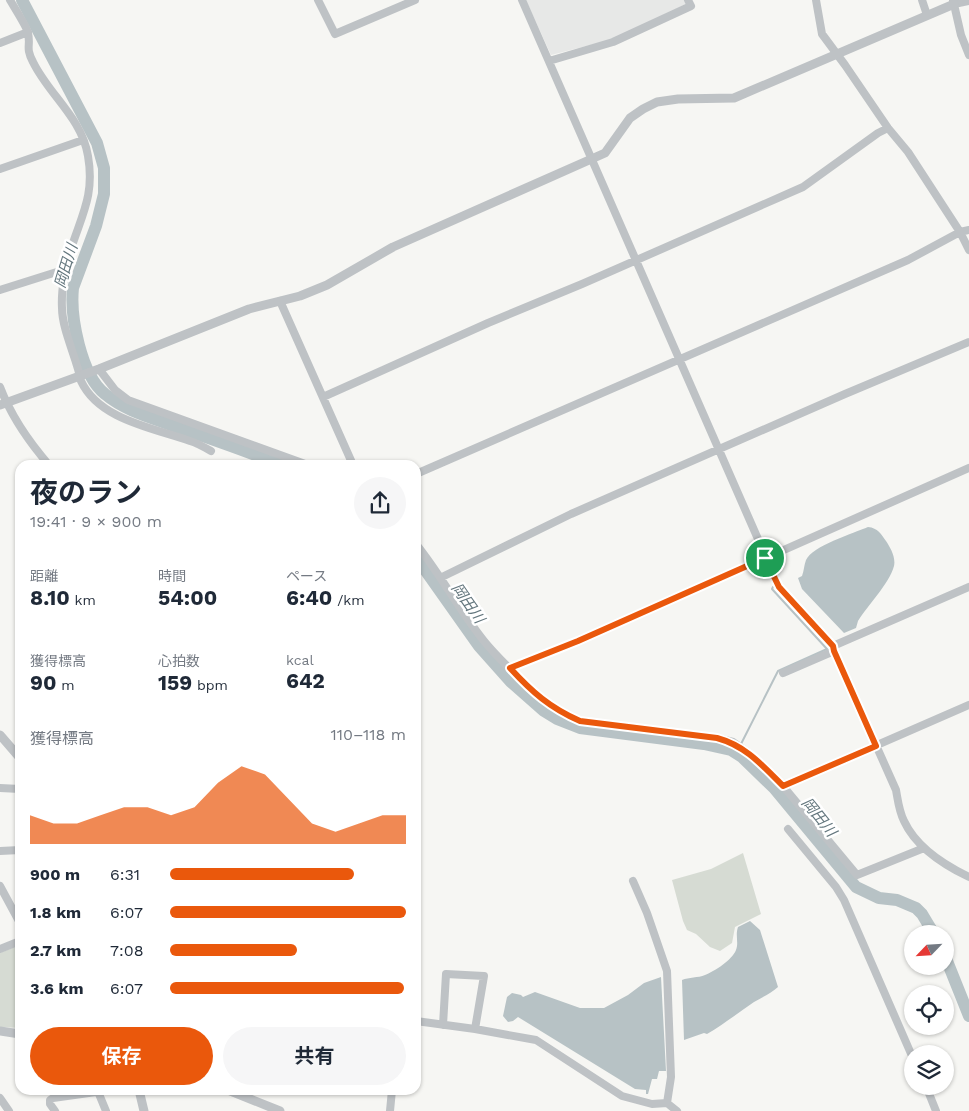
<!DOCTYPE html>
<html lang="ja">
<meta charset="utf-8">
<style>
:root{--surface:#fff;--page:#f6f6f7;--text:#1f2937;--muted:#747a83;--accent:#ea580c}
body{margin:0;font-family:"Work Sans","Noto Sans JP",sans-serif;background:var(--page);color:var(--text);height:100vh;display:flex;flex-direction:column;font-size:19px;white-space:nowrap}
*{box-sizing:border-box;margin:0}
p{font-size:16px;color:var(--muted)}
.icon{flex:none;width:28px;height:28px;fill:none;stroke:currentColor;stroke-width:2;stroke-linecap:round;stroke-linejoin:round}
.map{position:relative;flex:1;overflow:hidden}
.drawer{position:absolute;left:15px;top:460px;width:406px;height:635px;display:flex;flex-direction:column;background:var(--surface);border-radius:15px;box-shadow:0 1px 4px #0004}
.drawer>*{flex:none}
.needle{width:32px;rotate:245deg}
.buttons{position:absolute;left:904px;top:925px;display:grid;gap:10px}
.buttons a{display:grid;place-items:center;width:50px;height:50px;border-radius:50%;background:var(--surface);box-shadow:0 1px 4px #0004;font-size:25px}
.pin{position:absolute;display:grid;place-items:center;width:42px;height:42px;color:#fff;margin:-21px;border:2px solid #fff;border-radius:50%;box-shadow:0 1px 5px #0007}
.round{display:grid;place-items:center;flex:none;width:52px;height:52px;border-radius:26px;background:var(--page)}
.summary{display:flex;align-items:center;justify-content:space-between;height:85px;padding:0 15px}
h1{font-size:28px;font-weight:700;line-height:38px}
.figures{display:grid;grid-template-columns:repeat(3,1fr);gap:8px;height:85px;padding:5px 15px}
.figures div{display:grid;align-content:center}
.figures b{font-size:21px;font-weight:700}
.figures small{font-size:14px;font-weight:400}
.figures p{font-size:14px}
.chart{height:140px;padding:10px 15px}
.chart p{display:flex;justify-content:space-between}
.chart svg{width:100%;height:90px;margin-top:5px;fill:var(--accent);opacity:.7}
.primary-button{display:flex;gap:10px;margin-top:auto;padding:10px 15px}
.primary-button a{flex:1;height:58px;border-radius:30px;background:var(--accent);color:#fff;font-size:20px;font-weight:700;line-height:58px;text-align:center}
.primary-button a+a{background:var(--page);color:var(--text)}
ul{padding:0 15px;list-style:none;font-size:16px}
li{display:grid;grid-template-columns:80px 60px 1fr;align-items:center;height:38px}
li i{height:12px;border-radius:6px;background:var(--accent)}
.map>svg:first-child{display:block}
.built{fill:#e7e8e7}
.green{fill:#d6dbd3}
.water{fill:#b7c2c5}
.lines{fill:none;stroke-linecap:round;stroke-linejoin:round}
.stream{stroke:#b7c2c5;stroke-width:2}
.river{stroke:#b7c2c5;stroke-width:12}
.minor{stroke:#bec2c5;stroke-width:8}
.tertiary{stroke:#bec2c5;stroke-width:9}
.route-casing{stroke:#fff;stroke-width:10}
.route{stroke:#ea580c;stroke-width:6}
.labels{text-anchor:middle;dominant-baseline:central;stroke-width:5;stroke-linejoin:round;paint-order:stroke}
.water-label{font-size:15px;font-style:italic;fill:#64777e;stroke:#fff}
</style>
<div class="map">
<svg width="969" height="1111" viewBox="0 0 969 1111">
<rect width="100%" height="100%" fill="#f6f6f3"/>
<path class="built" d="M526,0h158l2,4 -76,36 -59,15z"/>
<path class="green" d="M743,853l18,61 -26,13 -3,16 -12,8 -10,-4 -14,-13 -9,-4 -4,-9 -11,-41 39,-11z
M20,945v83l-20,-1v-74z"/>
<path class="water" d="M868,527c10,1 13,7 18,14 4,6 10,16 8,25 -5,18 -26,39 -36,55l-2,7 -12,5 -42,-44 -4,-11 4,-2c2,-5 2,-11 4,-16 6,-14 48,-27 62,-33z
M750,921l10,9 18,57c-7,6 -15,10 -24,15 -16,11 -30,22 -47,32l-3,-1 -20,7 -2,-60c7,-3 16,-2 23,-5 10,-4 27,-15 31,-25 3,-8 -1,-14 2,-23z
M661,977l5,94h-7l-2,8h-5l-4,15h-2v-4l-11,-1 -117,-72 -5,4 -5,1 -5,-6 4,-19 5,-4 9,2 2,2 12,-5 45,16h24l24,-13 16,-12z"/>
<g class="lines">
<path class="stream" d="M741,744l37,-73 49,-22 -55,-60 1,-2
M736,753l3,-5"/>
<path class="river" d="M22,0l75,143 7,25v26l-8,32 -23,62c-3,29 8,87 32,106 20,17 48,24 72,33 35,12 70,24 104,38
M416,557l63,89 32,36 33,29 13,8 23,9 124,16 27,6 11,7 32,31 82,99 23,11 18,2 19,8 6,6 12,20
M945,956l24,60"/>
<path class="minor" d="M10,0c4,7 17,27 18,33 3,13 -3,14 5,29 16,33 49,56 55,94 7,40 -7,60 -18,96 -5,15 -9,40 -8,56 0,22 15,51 19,73 18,39 73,47 109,60 7,2 14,6 21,10
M318,0l17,34 80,-34
M522,0l257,587 54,59 1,5 62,139c2,11 3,21 8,31 12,26 40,44 65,56
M816,0l6,34 23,31 43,63 20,24 52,80 9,18
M922,0l5,15
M953,0l8,35 8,20
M954,4l15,-3
M0,43l28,-11
M549,61l64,-19 78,-36 -3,-6
M0,169l83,-29
M0,290l63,-20h3
M280,301l73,164
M99,369l16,21 13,10 180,65
M0,387c11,29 29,55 49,78
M323,397l165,-74 94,-39 221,-97 75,-54 10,-5
M416,474l492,-214 52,-28 9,-2
M416,544c25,31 43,66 68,97 8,10 17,19 26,28 23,23 40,39 70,52l137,17 16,4 16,11 34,33 74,89 67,-27
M442,577l129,-63 274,-120 124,-52
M833,646l136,-59
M510,668l68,-27 391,-173
M783,673l51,-22
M783,786l186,-81
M0,788l20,1
M788,829l48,58 8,13 68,156
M0,851l20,-1
M0,886l20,37
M0,949l20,-8
M416,1021l59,8 61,11 86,56 30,8 15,-1 4,-26 -4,-106 -20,-58 -14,-32
M443,1025l3,-51 38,2 -9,53
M926,1086l10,25
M0,1098l9,13
M667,1103l10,8
M55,1111l-5,-7v-4l3,-2 43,-6 3,2 7,17
M390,1111l2,-21"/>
<path class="tertiary" d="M0,405l99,-36 150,-60 51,-13 27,-11 66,-38 212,-94 25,-35 13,-9 14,-7 21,-3 56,-1 220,-94
M0,735l20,23
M0,1031l20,3
M139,1090l5,21
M228,1090l52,21"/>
</g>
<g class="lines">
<defs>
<path id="route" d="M765,558l14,29 54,59 1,5 42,95 -93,40c-21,-21 -37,-40 -66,-48l-137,-17c-30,-13 -48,-29 -70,-53l68,-27z"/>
</defs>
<use href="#route" class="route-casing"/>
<use href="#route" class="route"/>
</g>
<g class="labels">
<g class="water-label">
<text transform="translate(66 266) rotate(-73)">岡田川</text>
<text transform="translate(468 603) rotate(55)">岡田川</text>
<text transform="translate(819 817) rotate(51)">岡田川</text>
</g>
</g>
</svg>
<div class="buttons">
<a><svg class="needle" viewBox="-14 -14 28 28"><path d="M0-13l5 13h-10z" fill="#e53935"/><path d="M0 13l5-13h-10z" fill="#747a83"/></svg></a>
<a><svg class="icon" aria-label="locate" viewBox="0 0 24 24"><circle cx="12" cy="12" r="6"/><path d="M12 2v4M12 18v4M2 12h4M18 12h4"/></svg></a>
<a><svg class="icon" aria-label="layers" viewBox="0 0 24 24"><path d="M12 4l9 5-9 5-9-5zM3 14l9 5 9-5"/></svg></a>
</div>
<div class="pin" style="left:765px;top:558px;background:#1e9e55"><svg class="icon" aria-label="arrive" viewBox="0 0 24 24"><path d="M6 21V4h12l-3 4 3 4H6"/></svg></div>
<section class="drawer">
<div class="summary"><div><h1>夜のラン</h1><p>19:41 · 9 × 900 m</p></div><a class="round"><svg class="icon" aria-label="share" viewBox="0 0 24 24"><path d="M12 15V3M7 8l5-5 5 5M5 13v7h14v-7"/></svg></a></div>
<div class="figures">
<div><p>距離</p><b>8.10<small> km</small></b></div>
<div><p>時間</p><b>54:00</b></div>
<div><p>ペース</p><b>6:40<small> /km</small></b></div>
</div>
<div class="figures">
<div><p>獲得標高</p><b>90<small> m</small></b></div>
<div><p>心拍数</p><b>159<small> bpm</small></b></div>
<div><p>kcal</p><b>642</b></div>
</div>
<div class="chart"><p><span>獲得標高</span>110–118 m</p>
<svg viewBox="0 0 160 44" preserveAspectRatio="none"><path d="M0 44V30L10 34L20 34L30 30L40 26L50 26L60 30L70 26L80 14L90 6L100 10L110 22L120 34L130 38L140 34L150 30L160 30V44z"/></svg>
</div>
<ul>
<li><b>900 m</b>6:31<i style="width:78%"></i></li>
<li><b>1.8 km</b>6:07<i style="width:100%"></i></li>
<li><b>2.7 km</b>7:08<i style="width:54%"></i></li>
<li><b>3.6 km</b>6:07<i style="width:99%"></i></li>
</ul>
<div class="primary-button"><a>保存</a><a>共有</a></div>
</section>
</div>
